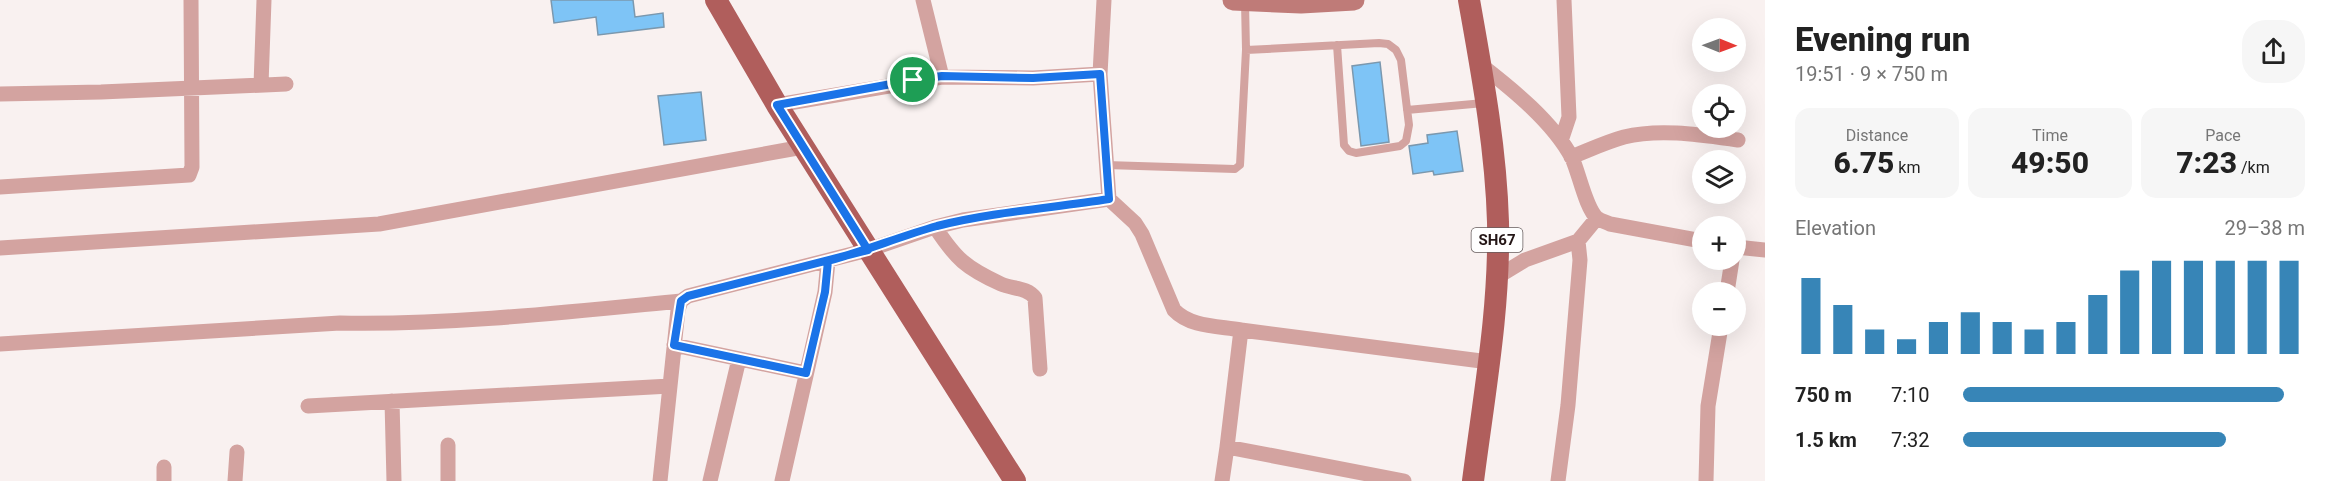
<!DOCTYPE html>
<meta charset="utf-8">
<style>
:root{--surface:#fff;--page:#f6f6f6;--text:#222;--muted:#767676;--accent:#3785b7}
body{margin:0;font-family:Roboto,sans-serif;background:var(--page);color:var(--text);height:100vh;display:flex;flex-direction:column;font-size:22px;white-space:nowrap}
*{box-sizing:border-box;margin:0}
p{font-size:20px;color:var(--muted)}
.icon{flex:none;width:33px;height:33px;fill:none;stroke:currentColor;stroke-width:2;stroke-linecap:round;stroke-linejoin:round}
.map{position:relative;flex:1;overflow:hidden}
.panel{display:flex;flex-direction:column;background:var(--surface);width:570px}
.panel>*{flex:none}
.needle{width:39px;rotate:91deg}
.tools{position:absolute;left:1692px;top:18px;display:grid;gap:12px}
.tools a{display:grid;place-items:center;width:54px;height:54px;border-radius:50%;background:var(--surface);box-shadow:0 6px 24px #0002;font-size:30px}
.pin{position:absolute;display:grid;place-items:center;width:51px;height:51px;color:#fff;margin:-26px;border:3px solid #fff;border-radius:50%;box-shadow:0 2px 6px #0007}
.round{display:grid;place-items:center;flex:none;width:63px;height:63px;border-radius:24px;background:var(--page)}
.head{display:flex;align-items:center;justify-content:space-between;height:102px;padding:0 30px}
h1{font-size:33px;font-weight:800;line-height:45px}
.stats{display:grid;grid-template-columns:repeat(3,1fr);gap:9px;height:102px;padding:6px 30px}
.stats div{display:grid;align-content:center;border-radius:15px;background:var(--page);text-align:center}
.stats b{font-size:30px;font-weight:800}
.stats small{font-size:16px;font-weight:400}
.stats p{font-size:16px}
.chart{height:168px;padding:12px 30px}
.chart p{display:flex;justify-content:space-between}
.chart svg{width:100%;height:108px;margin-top:6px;stroke:var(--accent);stroke-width:6}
ul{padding:0 30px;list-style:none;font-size:20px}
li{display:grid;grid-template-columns:96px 72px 1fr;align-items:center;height:45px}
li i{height:15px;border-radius:8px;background:var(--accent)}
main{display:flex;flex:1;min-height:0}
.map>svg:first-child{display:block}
.building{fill:#7ec4f6;stroke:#7b98ae;stroke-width:1.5}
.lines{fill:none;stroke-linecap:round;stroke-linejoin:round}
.lane{stroke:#d3a3a0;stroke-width:8}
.street{stroke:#d3a3a0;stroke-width:15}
.secondary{stroke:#bf7b78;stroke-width:21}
.primary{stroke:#b05e5c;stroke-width:22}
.route-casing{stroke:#fff;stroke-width:12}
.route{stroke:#1a73e8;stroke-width:8}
.labels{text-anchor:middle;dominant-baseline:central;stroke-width:5;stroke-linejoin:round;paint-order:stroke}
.shield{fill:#fff;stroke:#665c5c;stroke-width:1.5}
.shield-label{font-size:15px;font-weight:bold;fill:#241616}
</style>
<main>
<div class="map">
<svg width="1765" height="481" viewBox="0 0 1765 481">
<rect width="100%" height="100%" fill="#f9f1f0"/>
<path class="building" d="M551,0h82l2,17 28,-4 1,14 -66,8 -2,-18 -42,6z
M1380,62l9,80 -28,4 -9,-80z
M701,92l5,48 -42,5 -6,-49z
M1457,131l6,40 -29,4 -1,-4 -20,3 -4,-28 19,-3 -1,-8z"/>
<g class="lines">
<path class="lane" d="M1246,50l133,-7 9,1 8,6 5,10 8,65 -3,16 -6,5 -44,7 -7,-2 -5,-6 -7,-100
M1407,110l77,-7
M1106,165l129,4 5,-4 6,-115 -1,-48"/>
<path class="street" d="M923,0l19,77
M1104,0l-4,74 9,125 26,24 7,11 32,76c16,17 44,16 67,20
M1481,65c31,24 72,57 91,93 7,15 14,51 25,60 4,3 9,4 13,6l92,17
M261,85l3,-85
M0,94l101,-2 185,-8
M777,105l165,-28 91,1 67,-4
M1561,141l8,-24 -5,-117
M1571,157c18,-7 35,-15 53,-20 36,-9 78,-2 114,3
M0,187l189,-12 3,-8 -1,-167
M935,227c21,32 31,41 66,57 11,5 26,3 34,14l5,71
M1736,247l29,3
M0,248l379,-24 424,-77
M1497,277l28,-17 53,-19 19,-23
M1727,292l5,-32
M0,344l340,-21c113,2 228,-11 341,-22
M674,345l132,28
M392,401l2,80
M308,406l362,-20
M1227,447l14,-117 248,32
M164,467v14
M235,481l2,-29
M448,481v-36
M660,481l18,-171 3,-9 7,-5 180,-46 67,-23 28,-7 146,-21
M710,481l29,-122
M782,481l43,-189 3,-31
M1222,481l5,-34 177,34
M1558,481l10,-76 12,-145 -2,-19
M1706,481l2,-75 13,-80"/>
<path class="secondary" d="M1233,0l68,3 53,-3"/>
<path class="primary" d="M716,0l61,105 238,376
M1469,0c13,73 27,148 29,222 2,87 -14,173 -25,259"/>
</g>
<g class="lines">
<defs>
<path id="route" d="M913,80l-136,25 91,145 -180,46 -7,5 -7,44 132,28 19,-81 3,-31c37,-10 73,-25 109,-35 56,-14 115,-18 172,-27l-9,-125 -67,4 -91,-2 -29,4"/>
</defs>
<use href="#route" class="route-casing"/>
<use href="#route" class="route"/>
</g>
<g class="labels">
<rect class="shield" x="1471.5" y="228" width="51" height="24" rx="4.5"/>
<g class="shield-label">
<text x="1497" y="240">SH67</text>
</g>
</g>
</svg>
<div class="tools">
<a><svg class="needle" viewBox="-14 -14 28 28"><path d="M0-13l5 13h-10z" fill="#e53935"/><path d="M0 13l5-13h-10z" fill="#767676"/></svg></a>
<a><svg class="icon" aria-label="locate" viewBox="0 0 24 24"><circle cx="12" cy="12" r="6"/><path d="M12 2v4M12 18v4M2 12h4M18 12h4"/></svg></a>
<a><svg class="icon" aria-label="layers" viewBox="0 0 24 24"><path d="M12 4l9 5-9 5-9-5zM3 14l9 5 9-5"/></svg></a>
<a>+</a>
<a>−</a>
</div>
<div class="pin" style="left:913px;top:80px;background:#1e9e55"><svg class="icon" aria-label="arrive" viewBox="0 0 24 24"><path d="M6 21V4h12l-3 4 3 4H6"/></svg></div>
</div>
<section class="panel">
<div class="head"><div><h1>Evening run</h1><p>19:51 · 9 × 750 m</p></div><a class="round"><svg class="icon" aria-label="share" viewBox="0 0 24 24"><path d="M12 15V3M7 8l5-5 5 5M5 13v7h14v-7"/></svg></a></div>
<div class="stats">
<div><p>Distance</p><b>6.75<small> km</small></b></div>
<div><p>Time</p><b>49:50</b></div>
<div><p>Pace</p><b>7:23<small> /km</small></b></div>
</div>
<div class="chart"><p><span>Elevation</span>29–38 m</p>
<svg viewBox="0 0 160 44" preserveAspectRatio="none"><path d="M5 44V13M15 44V24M25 44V34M35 44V38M45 44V31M55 44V27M65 44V31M75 44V34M85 44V31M95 44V20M105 44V10M115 44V6M125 44V6M135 44V6M145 44V6M155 44V6"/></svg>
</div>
<ul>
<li><b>750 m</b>7:10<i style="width:94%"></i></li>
<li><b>1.5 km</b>7:32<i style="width:77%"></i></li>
</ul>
</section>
</main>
